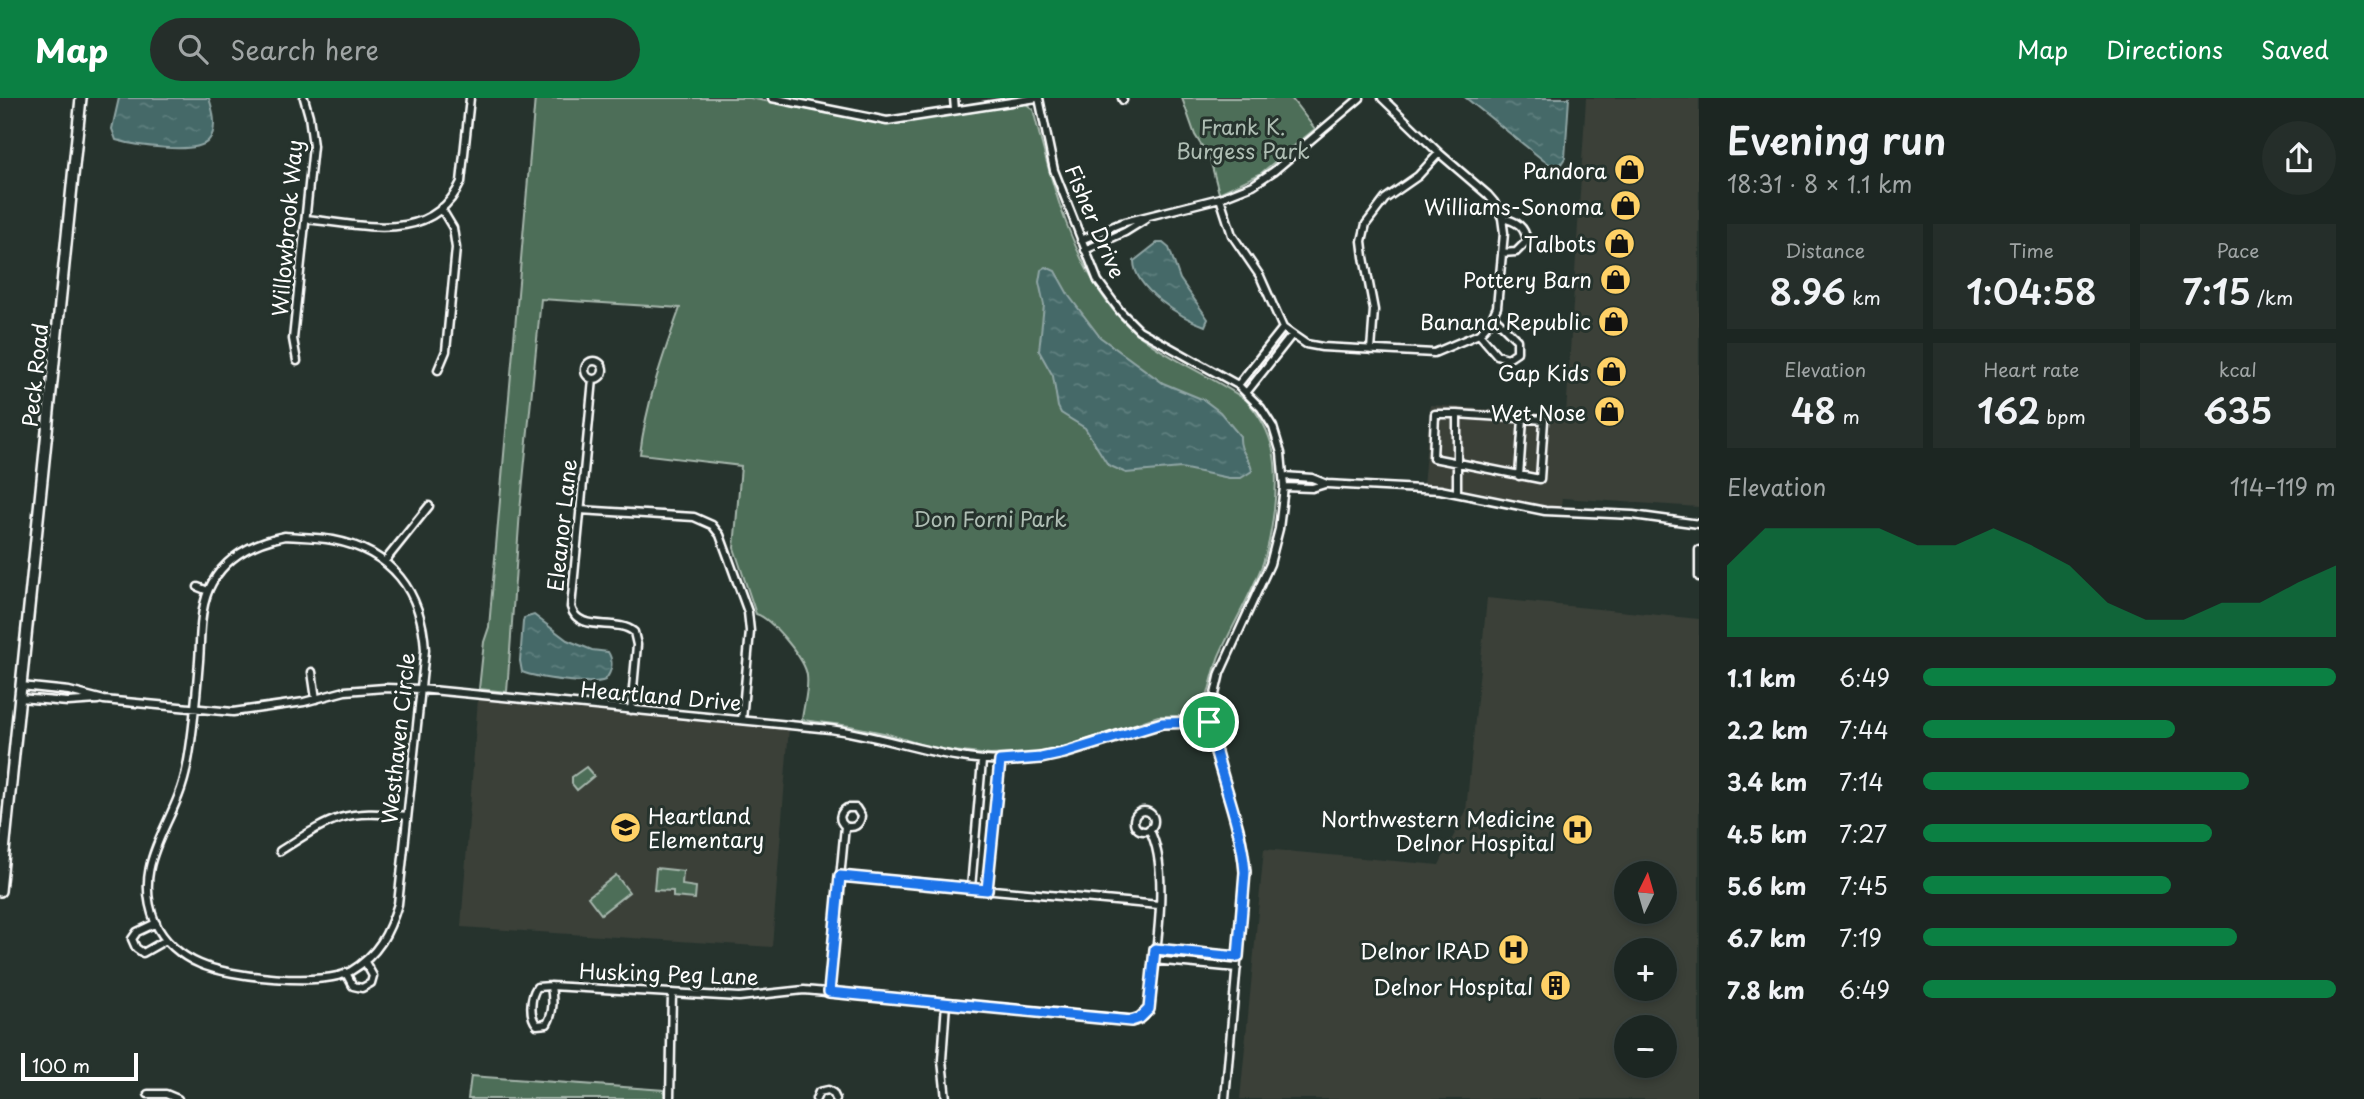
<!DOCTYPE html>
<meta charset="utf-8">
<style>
:root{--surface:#1c2622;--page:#252e2a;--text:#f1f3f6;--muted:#a0a5a5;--line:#3a4340;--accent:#0b8043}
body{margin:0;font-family:"Playpen Sans",sans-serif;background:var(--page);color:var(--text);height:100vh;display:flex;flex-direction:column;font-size:26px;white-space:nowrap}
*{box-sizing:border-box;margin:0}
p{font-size:23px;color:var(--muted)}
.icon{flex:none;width:38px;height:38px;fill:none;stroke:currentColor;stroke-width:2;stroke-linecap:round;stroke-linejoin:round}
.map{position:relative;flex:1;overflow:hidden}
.drawer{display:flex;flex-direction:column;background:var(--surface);width:665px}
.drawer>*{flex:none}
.needle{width:46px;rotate:5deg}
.tools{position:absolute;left:1614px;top:763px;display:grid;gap:14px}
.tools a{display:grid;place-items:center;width:63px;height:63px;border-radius:50%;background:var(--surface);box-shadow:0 4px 10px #0003,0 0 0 2px var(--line);font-size:35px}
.scale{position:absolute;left:21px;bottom:18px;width:117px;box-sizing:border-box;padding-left:7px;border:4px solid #fff;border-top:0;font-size:19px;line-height:24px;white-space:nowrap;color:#fff;-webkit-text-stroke:5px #26332d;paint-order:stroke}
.pin{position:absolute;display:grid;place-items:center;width:60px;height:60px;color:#fff;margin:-30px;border:4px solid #fff;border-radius:50%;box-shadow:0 2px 7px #0007}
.round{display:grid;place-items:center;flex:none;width:74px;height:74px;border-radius:37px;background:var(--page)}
.overview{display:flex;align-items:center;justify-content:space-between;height:119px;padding:0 28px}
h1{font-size:38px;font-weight:600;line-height:52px}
.figures{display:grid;grid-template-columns:repeat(3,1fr);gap:10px;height:119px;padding:7px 28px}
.figures div{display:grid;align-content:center;border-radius:0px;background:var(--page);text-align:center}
.figures b{font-size:35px;font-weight:600}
.figures small{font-size:19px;font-weight:400}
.figures p{font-size:19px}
.chart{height:196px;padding:14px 28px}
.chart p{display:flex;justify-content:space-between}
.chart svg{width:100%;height:126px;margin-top:7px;fill:var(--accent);opacity:.7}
ul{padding:0 28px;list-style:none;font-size:23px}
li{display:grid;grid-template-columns:112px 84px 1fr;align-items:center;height:52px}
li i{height:18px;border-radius:9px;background:var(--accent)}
header{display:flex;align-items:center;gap:42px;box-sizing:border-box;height:98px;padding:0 35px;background:var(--accent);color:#fff}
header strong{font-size:33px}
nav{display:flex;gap:38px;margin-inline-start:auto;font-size:24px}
.search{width:490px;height:63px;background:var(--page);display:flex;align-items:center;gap:18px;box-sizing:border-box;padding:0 24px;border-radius:38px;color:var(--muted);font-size:26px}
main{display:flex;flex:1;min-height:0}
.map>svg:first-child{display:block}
.built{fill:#3a4039;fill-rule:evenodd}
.green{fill:#4e6e58;stroke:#a6b6ac;stroke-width:2}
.water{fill:url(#water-ripples);stroke:#8fa5a4;stroke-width:2}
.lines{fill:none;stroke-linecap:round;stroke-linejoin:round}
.minor-casing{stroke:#fff;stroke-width:11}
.secondary-casing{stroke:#fff;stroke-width:14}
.minor{stroke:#26332d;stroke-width:6}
.secondary{stroke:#26332d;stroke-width:9}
.route-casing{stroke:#fff;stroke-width:14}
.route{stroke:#1a73e8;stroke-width:9}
.labels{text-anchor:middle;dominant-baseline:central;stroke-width:6;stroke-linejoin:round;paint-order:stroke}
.park-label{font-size:21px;fill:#afbeb4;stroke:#26332d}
.poi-label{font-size:21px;fill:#fff;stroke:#26332d;text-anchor:end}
.street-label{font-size:21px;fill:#fff;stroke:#26332d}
</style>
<header>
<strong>Map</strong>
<div class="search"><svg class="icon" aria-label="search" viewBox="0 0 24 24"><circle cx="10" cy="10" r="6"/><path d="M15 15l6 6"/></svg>Search here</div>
<nav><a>Map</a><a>Directions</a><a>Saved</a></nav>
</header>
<main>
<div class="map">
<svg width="1699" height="1001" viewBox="0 0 1699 1001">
<defs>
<pattern id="water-ripples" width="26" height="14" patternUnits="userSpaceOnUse" patternTransform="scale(1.75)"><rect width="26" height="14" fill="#446968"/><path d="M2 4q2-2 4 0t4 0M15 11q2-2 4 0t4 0" fill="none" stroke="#60807f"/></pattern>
</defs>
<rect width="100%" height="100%" fill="#26332d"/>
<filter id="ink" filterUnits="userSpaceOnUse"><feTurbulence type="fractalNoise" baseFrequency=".0143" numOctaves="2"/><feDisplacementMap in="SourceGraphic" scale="14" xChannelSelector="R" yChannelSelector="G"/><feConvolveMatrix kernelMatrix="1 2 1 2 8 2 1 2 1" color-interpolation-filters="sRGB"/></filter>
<g filter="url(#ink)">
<path class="built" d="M1586,0h113v409l-137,-9 -2,14 -85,-21 -52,-4 7,-82 136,10z
M1487,500l212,21v480h-459l24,-250 175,16 27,-54zM1664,775v39h-38v-39zM1664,852v39h-38v-39zM1664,929v39h-38v-39z
M478,600l311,30 -17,219 -311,-20z"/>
<path class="green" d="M535,0h215l136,27 140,-21 7,5c17,70 42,167 95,217 30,28 82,49 118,74 30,32 33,67 28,110 -2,17 -5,36 -11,53 -12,32 -30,61 -44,93 -5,12 -14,55 -19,61l-42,-1 -81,28 -41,9 -46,2 -38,-4 -30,-6 -34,-11 -38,-8 -48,-6c1,-13 7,-30 5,-44 -1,-16 -36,-58 -51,-62l-22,-66 7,-82 -101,-12c6,-50 23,-99 40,-146l-139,-9 -21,212 -13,181 -28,-3 5,-47 5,-15z
M1182,0h109l24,31 -55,45 -41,19 -9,-34 -15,-24z
M586,669l8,9 -17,14 -5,-6v-7z
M656,770l27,3 -1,14 14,2 -1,12 -22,-2v-6l-19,-1z
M616,777l13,17 -28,22 -13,-17z
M471,978l193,14v9h-196z"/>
<path class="water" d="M119,0h90c4,12 9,33 -1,43 -13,14 -75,4 -92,-1l-4,-11z
M1466,0h103l-4,60 -6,9 -6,-1 -10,-6z
M1157,145h6l6,5 11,31 28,40 -3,7c-23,-8 -71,-37 -71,-65z
M1046,169l9,4 14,25 31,41 63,46 41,17 16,12 20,24c-1,17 10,21 12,35l-11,7h-12l-48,-10 -55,5 -18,-8 -23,-37 -24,-15 -3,-6 -5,-31 -14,-25 5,-46 -5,-23 2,-12z
M534,517l33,25 25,10 16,2c6,9 4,20 -3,28 -13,6 -68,-2 -83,-8l-2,-11 3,-39 1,-4z"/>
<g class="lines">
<defs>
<path id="minor" d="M772,0l115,23 150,-23
M954,0l1,12
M1039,0l15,72 44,111 22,30 19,19 99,55 23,23 12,19 8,26 3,34 -5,42 -9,35 -50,109 -10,43 2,25 28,92 5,39 -20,227
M1122,0l1,2
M1220,100l12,37 28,41 23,52 23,16 16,3 112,6 45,-19 11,-12 7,-15 7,-74 -2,-15 -8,-16 -6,-7 -49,-42 -57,-55
M1502,120c14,3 23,8 25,23l-11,11 -14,1
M306,121c54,5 126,27 155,-37l9,-84
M1081,142l40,-17 99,-25 33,-13 21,-14 86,-73
M1085,152l40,-18 21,-13
M1479,236l18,21 11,3 9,-6v-12l-24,-24
M1371,252l3,-40 -10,-53 -2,-16 4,-17 19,-25 33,-23 21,-23
M297,263l-4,-22 20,-193 -4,-30 -5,-18
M585 272a9 9 0 1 1 18 0a9 9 0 1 1-18 0Z
M438,272l8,-19 10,-103 -3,-20 -12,-20
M593,281l-22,228c7,27 46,10 63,25l3,13 -6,65
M1238,287l45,-57
M1246,295l45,-57
M1457,316h-22l-2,44 107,21 4,-59 -87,-6v78
M1284,378l28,2 15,6 113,6 105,21 88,4 66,9
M1519,378l4,-57
M1284,389l28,1 13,-4
M580,412l114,7 18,8 8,10 28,77 2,19 -8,89
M285,438c16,1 33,1 48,4 59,11 89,52 92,110l-27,254c-9,29 -20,51 -47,67 -27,16 -122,6 -151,-7 -19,-8 -37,-23 -45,-42 -25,-62 22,-98 32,-156 7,-35 9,-70 12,-105 2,-25 0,-55 13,-78 15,-27 43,-41 73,-47z
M1699,452v27
M385,463l44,-55
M198,489l10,4
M312,574l4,27
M21,588l48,5 35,9 129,12 71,-10 41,-11 40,-3 36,1 409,40c63,8 122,36 188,31 47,-3 87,-25 133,-35 19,-4 39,-4 58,-3
M19,600l49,4 30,-2
M1134 723a10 10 0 1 1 20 0a10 10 0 1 1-20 0Z
M280,753c53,-34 63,-42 127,-35
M840,778l319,29
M971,790l11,-127
M987,792l13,-129
M156,825l-19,9 -5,7 4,9 7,5 23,-13
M1155,851l83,8
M1154,862l83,8
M346,875l7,13 9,2 9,-5 2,-7 -8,-14
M551,888c2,13 3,26 -4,38l-10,1c-8,-9 -7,-28 0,-38l14,-1 188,11 65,-7 332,30 8,-4 5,-7c5,-47 23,-140 0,-180
M829,894l16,-166c-7,-6 -6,-13 2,-18h9l5,8c-1,9 -7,13 -16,10
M946,905l-4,57 4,39
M148,996h18l12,5
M670,1001l2,-106
M816,1001l3,-7 9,-2 5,3 3,6"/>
<path id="secondary" d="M0,793l81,-793"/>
</defs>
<use href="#minor" class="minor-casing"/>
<use href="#secondary" class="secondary-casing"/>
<use href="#minor" class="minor"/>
<use href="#secondary" class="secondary"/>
</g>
</g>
<g class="lines" filter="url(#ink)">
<defs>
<path id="route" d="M1209,624c9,51 32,98 36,150l-7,85 -83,-8 -6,60 -9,9 -9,3 -302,-29 11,-116 147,14 13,-129 41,-3 23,-5 98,-30z"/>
</defs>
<use href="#route" class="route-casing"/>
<use href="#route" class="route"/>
</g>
<defs>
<symbol id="shop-disc" viewBox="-11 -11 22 22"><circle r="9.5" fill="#ffd166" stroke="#26332d"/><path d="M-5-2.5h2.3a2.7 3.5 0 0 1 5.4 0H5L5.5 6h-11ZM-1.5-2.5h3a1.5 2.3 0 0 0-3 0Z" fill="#111"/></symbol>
<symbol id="school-disc" viewBox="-11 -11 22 22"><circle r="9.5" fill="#ffd166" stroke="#26332d"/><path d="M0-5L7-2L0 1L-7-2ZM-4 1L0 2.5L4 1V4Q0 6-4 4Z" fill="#111"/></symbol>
<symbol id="hospital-disc" viewBox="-11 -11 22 22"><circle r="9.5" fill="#ffd166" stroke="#26332d"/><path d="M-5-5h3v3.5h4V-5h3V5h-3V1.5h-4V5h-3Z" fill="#111"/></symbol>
<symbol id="building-disc" viewBox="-11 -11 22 22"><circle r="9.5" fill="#ffd166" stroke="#26332d"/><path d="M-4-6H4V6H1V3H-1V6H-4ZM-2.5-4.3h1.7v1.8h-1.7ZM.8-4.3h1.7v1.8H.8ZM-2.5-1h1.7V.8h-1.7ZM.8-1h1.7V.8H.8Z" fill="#111"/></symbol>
</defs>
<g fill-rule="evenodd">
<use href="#shop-disc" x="1612" y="54" width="35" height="35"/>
<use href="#shop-disc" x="1608" y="90" width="35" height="35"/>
<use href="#shop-disc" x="1602" y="128" width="35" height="35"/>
<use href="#shop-disc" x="1598" y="164" width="35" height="35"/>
<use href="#shop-disc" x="1596" y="206" width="35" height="35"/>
<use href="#shop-disc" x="1594" y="256" width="35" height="35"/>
<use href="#shop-disc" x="1592" y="296" width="35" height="35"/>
<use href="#school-disc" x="608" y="712" width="35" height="35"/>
<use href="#hospital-disc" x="1560" y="714" width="35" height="35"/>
<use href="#hospital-disc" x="1496" y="834" width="35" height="35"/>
<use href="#building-disc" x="1538" y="870" width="35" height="35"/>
</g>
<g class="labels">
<g class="park-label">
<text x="1243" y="28">Frank K.<tspan x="1243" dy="24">Burgess Park</tspan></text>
<text x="990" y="420">Don Forni Park</text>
</g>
<g class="poi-label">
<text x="1607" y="72">Pandora</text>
<text x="1603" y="108">Williams-Sonoma</text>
<text x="1596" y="145">Talbots</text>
<text x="1592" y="181">Pottery Barn</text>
<text x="1591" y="223">Banana Republic</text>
<text x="1589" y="274">Gap Kids</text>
<text x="1586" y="314">Wet Nose</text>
<text x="648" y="717" text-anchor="start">Heartland<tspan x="648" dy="24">Elementary</tspan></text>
<text x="1555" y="720">Northwestern Medicine<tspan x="1555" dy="24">Delnor Hospital</tspan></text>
<text x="1490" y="852">Delnor IRAD</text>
<text x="1533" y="888">Delnor Hospital</text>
</g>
<g class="street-label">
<text transform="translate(1096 123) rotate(67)">Fisher Drive</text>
<text transform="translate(286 130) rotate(-85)">Willowbrook Way</text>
<text transform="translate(34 277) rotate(-84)">Peck Road</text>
<text transform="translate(561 427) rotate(-84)">Eleanor Lane</text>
<text transform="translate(661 597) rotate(5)">Heartland Drive</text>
<text transform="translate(397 640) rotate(-84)">Westhaven Circle</text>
<text transform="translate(669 875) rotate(2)">Husking Peg Lane</text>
</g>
</g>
</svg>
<div class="tools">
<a><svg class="needle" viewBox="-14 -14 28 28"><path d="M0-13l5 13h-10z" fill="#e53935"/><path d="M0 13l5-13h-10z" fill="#a0a5a5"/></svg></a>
<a>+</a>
<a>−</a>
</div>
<div class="scale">100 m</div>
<div class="pin" style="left:1209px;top:624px;background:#1e9e55"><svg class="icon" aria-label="arrive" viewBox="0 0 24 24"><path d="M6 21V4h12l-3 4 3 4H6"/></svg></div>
</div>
<section class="drawer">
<div class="overview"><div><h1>Evening run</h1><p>18:31 · 8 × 1.1 km</p></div><a class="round"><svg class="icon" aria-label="share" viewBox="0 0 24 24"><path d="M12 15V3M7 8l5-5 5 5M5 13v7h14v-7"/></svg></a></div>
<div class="figures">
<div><p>Distance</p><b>8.96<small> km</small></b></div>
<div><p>Time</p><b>1:04:58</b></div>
<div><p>Pace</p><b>7:15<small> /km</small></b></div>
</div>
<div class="figures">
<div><p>Elevation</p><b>48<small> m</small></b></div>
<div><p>Heart rate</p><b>162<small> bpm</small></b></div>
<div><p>kcal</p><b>635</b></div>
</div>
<div class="chart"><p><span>Elevation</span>114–119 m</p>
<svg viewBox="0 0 160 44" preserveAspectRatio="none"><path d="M0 44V19L10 6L20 6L30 6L40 6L50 12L60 12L70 6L80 12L90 19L100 32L110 38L120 38L130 32L140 32L150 25L160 19V44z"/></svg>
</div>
<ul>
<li><b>1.1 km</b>6:49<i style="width:100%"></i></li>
<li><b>2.2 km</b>7:44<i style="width:61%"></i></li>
<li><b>3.4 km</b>7:14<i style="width:79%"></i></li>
<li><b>4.5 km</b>7:27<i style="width:70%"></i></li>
<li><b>5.6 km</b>7:45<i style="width:60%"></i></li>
<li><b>6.7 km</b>7:19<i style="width:76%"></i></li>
<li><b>7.8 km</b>6:49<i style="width:100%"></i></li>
</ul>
</section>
</main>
